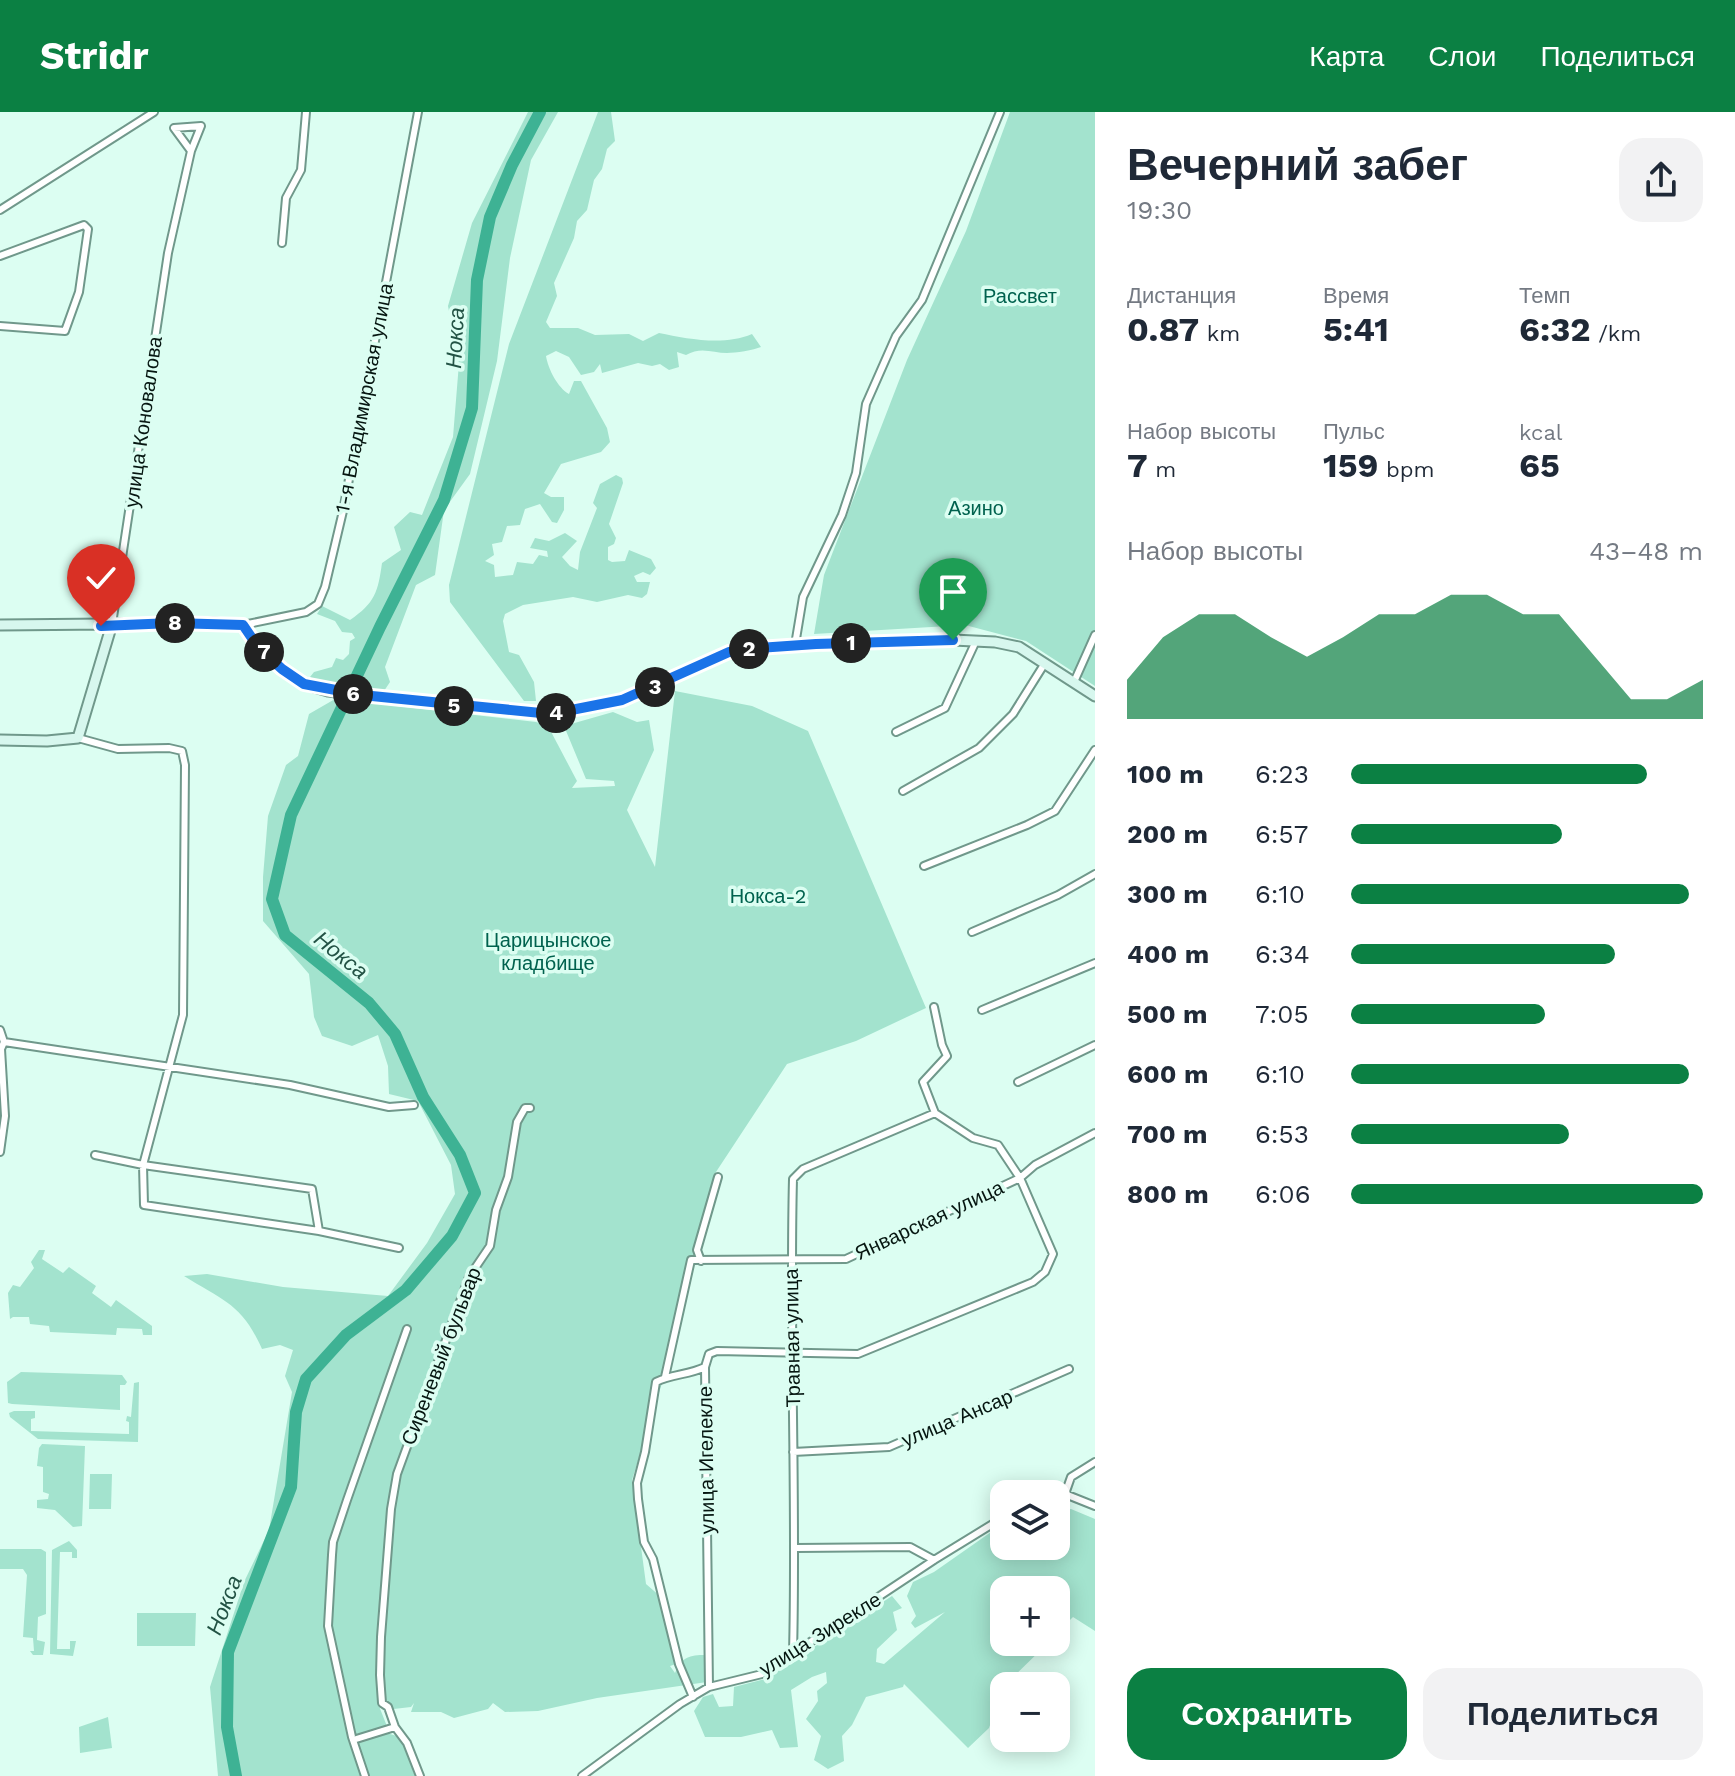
<!DOCTYPE html>
<html lang="ru">
<meta charset="utf-8">
<style>
:root{--surface:#fff;--page:#f2f2f3;--text:#1f2937;--muted:#747a83;--accent:#0b8043}
body{margin:0;font-family:"Work Sans",sans-serif;background:var(--page);color:var(--text);height:100vh;display:flex;flex-direction:column;font-size:30px;white-space:nowrap}
*{box-sizing:border-box;margin:0}
p{font-size:26px;color:var(--muted)}
.icon{flex:none;width:44px;height:44px;fill:none;stroke:currentColor;stroke-width:2;stroke-linecap:round;stroke-linejoin:round}
.map{position:relative;flex:1;overflow:hidden}
.side{display:flex;flex-direction:column;background:var(--surface);width:640px}
.side>*{flex:none}
.fabs{position:absolute;left:990px;top:1368px;display:grid;gap:16px}
.fabs a{display:grid;place-items:center;width:80px;height:80px;border-radius:16px;background:var(--surface);box-shadow:0 4px 20px #0003;font-size:40px}
.pin{position:absolute;display:grid;place-items:center;width:68px;height:68px;color:#fff;margin:-82px -34px;border-radius:50% 50% 50% 0;rotate:-45deg;box-shadow:0 0 8px #0007}
.pin .icon{rotate:45deg}
.km{position:absolute;width:40px;height:40px;margin:-20px;border-radius:50%;background:#222;color:#fff;font-size:22px;line-height:40px;text-align:center}
.round{display:grid;place-items:center;flex:none;width:84px;height:84px;border-radius:24px;background:var(--page)}
.summary{display:flex;align-items:center;justify-content:space-between;height:136px;padding:0 32px}
h1{font-size:44px;font-weight:700;line-height:60px}
.stats{display:grid;grid-template-columns:repeat(3,1fr);gap:12px;height:136px;padding:8px 32px}
.stats div{display:grid;align-content:center}
.stats b{font-size:34px;font-weight:700}
.stats small{font-size:22px;font-weight:400}
.stats p{font-size:22px}
.chart{height:224px;padding:16px 32px}
.chart p{display:flex;justify-content:space-between}
.chart svg{width:100%;height:144px;margin-top:8px;fill:var(--accent);opacity:.7}
.action{display:flex;gap:16px;margin-top:auto;padding:16px 32px}
.action a{flex:1;height:92px;border-radius:24px;background:var(--accent);color:#fff;font-size:32px;font-weight:700;line-height:92px;text-align:center}
.action a+a{background:var(--page);color:var(--text)}
ul{padding:0 32px;list-style:none;font-size:26px}
li{display:grid;grid-template-columns:128px 96px 1fr;align-items:center;height:60px}
li i{height:20px;border-radius:10px;background:var(--accent)}
header{display:flex;align-items:center;gap:48px;box-sizing:border-box;height:112px;padding:0 40px;background:var(--accent);color:#fff}
header strong{font-size:38px}
nav{display:flex;gap:44px;margin-inline-start:auto;font-size:28px}
main{display:flex;flex:1;min-height:0}
.map>svg:first-child{display:block}
.green{fill:#a3e3ce}
.lines{fill:none;stroke-linecap:round;stroke-linejoin:round}
.river{stroke:#3eb294;stroke-width:12}
.street-casing{stroke:#70988b;stroke-width:10}
.secondary-casing{stroke:#70988b;stroke-width:13}
.street{stroke:#fff;stroke-width:6}
.secondary{stroke:#d7f7ee;stroke-width:9}
.route-casing{stroke:#fff;stroke-width:16}
.route{stroke:#1a73e8;stroke-width:10}
.labels{text-anchor:middle;dominant-baseline:central;stroke-width:7;stroke-linejoin:round;paint-order:stroke}
.park-label{font-size:20px;fill:#00624e;stroke:#dcfef2}
.street-label{font-size:20px;fill:#061611;stroke:#dcfef2}
.water-label{font-size:22px;font-style:italic;fill:#235345;stroke:#dcfef2}
</style>
<header>
<strong>Stridr</strong>
<nav><a>Карта</a><a>Слои</a><a>Поделиться</a></nav>
</header>
<main>
<div class="map">
<svg width="1095" height="1664" viewBox="0 0 1095 1664">
<rect width="100%" height="100%" fill="#dcfef2"/>
<path class="green" d="M528,0h30l-27,48 -21,98 -13,103 -27,113 -26,36 -9,65 -19,10 -31,82 5,15 -6,9 -64,-7 -10,-7 4,-5 18,-5 4,-9 7,2 6,-6 1,-13 5,-3 -3,-5 -10,-1 -7,-11 -18,-7 5,-8 28,14c25,-17 28,-28 32,-57l19,-13 -7,-23 16,-15 12,3 31,-78 6,-74 -11,-57 24,-83z
M598,0h13l4,29 -8,8 -5,20 -8,11 -7,30 -10,11 -3,17 -20,45 3,13 -11,26 4,6h28l17,7 34,-1 14,7 16,-8c29,6 65,13 93,1l9,13c-7,3 -26,6 -34,6 -14,0 -26,-7 -41,2l-9,-3 2,15 -10,3 -9,-6 -8,2 -14,-3 -36,10 -2,-9 -6,8 -13,3 -12,-18 -13,-6 -10,5c2,13 12,32 23,38l5,-13h7l26,47 3,14 -9,10 -40,12 -17,29 7,4h13v13l-7,13 -5,-1 -12,-18 -15,5 -5,16 -13,1 -5,16 -10,2 2,11 -9,6 9,4 1,12 18,-2 4,-13 16,2 6,-9 9,2 -1,-6 -17,-3 5,-10 14,3 16,-8 12,8 -15,16 8,9 8,4 2,-18 17,-44 -4,-5 7,-19 16,-9 6,3 1,5 -14,41 7,14 -2,6 -6,3v13l4,2 13,-1 4,-11 22,9 5,9 -6,7 -7,-3 -9,4 3,6h13l-3,12 -5,4 -14,-3 -31,7 -24,-5 -50,8 -18,9 -2,7 6,31 10,3 15,27 2,19h-12l-74,-99 -1,-17 60,-241z
M1010,0h85v574l-69,-45 -61,-16 -151,9 10,-59 83,-215 59,-129z
M675,579l77,15 56,25 118,277 -70,33 -69,23 -73,111 -52,208 -30,97 14,104 15,13 15,67 -6,2 5,7c7,-16 14,-18 31,-18l1,27 -110,16 -59,13 -33,1 -12,-9 -5,6 -34,9 -13,-6h-30l3,-9 -3,4 -26,3 -2,-4h-4l11,28 10,3 15,39h-197l-8,-89 34,-105 25,-52 23,-138 -7,-16 8,-26 -13,-5 -18,4c-20,-45 -38,-48 -78,-73l23,-2 76,13 105,9 39,-53 28,-49 -4,-29 -33,-64 -29,-7 -1,-28 -10,-31 -26,11 -30,-10 -8,-19 -5,-43 -46,-53v-44l5,-61 18,-51 12,-9 11,-42 26,-15 201,23 12,4 29,55 -5,7 43,-2 -1,-5 -28,-2 -22,-53 49,-14 24,10 12,-2 5,30 -27,60 28,57z
M39,1138h6l-3,9 21,14 6,-6 27,19 -4,7 19,14 5,-7 36,26v9h-9l-1,-6 -25,-1 -1,7 -66,-3 -1,-6 -19,-2 -1,-7h-16l-3,2 -2,-26 5,-8 7,2 14,-19 -3,-6z
M21,1260l101,3 5,7 -2,3h-5v25l-108,-6 -4,-1 -1,-21z
M139,1270l-1,60 -100,-3 -28,-22 -1,-4 5,-2h21v7l-4,1v12l98,3v-12l-3,-1 1,-5 4,1 3,-34z
M42,1332l43,2 -3,80 -9,1 -18,-17 -18,-2v-8l11,-1 1,-5 -6,-2v-25l-6,-1 2,-18z
M90,1362h22l-1,35h-22z
M1063,1385l1,13 7,-1 24,10v112l-22,-14 -17,17v-44h-52v52h45l-45,44 -15,42 -21,20 -64,-64 -1,3 -37,10 -14,28 -10,11 2,25 -16,8 -14,-9 7,-24 -15,-17 12,-18 -1,-10 10,-8 -1,-11 -14,5 -21,13 7,57 -18,1 -8,-18 -31,7h-36l-11,-26 9,-14 10,-3 6,13 14,-1 1,-19 31,-8 127,-83 10,12 -9,4 4,18 -20,19 -1,13 8,2 61,-52 -30,16 -4,-5 5,-7 -9,-20 6,-14 21,-10 70,-49v23h52v-48z
M69,1429l8,9v8h-5v-6h-12l-3,97h13v-8h6l-3,15 -23,-2 2,-104z
M0,1437h41l5,3v62l-8,3 -1,23 8,2 -2,13h-10l-3,-4h4l-1,-13 -10,-1 4,-62 -4,-6h-23z
M137,1501h59l-1,33h-58z
M108,1605l4,31 -32,5 -1,-26z"/>
<g class="lines">
<path class="river" d="M236,1664l-9,-49 1,-75 63,-165 5,-75 10,-33 40,-44 60,-45 46,-54 23,-43 -15,-38 -37,-58 -28,-63 -26,-31 -84,-68 -13,-36 19,-84 89,-188 64,-127 28,-92 5,-128 13,-63 22,-52 28,-53"/>
<defs>
<path id="street" d="M201,14l-10,25 -17,-23z
M0,98l154,-98
M282,131l4,-45 15,-28 5,-58
M0,144l84,-31 4,4 -9,63 -14,39 -65,-5
M112,512l56,-371 23,-102
M243,513l63,-13 12,-8 7,-17 18,-76 75,-399
M795,533l8,-48 39,-82 14,-42 10,-69 30,-68 26,-36 78,-188
M1074,570l21,-47
M896,620l49,-24 31,-67
M78,626l40,11 51,-1 13,3 3,14 -2,250 -40,150 1,40 175,26 80,17
M903,679l76,-43 34,-34 32,-51
M924,754l103,-41 28,-14 40,-61
M972,820l86,-37 37,-21
M982,898l113,-47
M0,918l4,12 -3,7 4,67 -5,36
M4,930l286,43 99,22 25,-2
M1018,970l77,-37
M95,1043l48,10 169,24 7,42
M701,1149l-4,-11 21,-73
M665,1265l26,-117 155,-1 174,-81 15,-13 60,-32
M793,1340l96,-5 180,-78
M1065,1382l6,-17 24,-15
M1056,1383l9,-1 30,12
M796,1436l114,-1 24,13
M793,1541c4,-158 -4,-316 0,-474l10,-10 132,-56
M709,1575l-4,-320 4,-13 8,-3 141,3 175,-72 12,-10 8,-18 -33,-76 -22,-33 -25,-7 -38,-25 -12,-31 24,-26 -5,-11 -8,-38
M693,1585l-14,-33 -26,-105 -9,-17 -6,-43 -1,-16 8,-31 11,-70c15,-8 33,-7 49,-15
M353,1628l42,-13
M365,1664l-13,-39 -24,-111 4,-71 1,-13 14,-42 60,-171
M420,1664l-13,-33 -12,-16 -7,-20 -6,-4 -2,-28 1,-38 10,-128 6,-35 72,-197 21,-31 6,-36 12,-33 9,-55 8,-14h5
M582,1664l98,-72 29,-17 53,-13 172,-114 70,-43"/>
<path id="secondary" d="M0,513l212,-2 31,2 15,22 24,22 22,15 24,7 34,4 189,19 71,-14 107,-48 28,-4 131,-7 65,-1 42,2 24,5 76,49
M0,628l47,1 31,-3 34,-114"/>
</defs>
<use href="#street" class="street-casing"/>
<use href="#secondary" class="secondary-casing"/>
<use href="#street" class="street"/>
<use href="#secondary" class="secondary"/>
</g>
<g class="lines">
<defs>
<path id="route" d="M101,514l71,-3 71,2 15,22 24,22 22,15 58,11 189,19 71,-14 107,-48 28,-4 59,-4 137,-4"/>
</defs>
<use href="#route" class="route-casing"/>
<use href="#route" class="route"/>
</g>
<g class="labels">
<g class="park-label">
<text x="1020" y="184">Рассвет</text>
<text x="976" y="396">Азино</text>
<text x="768" y="784">Нокса-2</text>
<text x="548" y="828">Царицынское<tspan x="548" dy="23">кладбище</tspan></text>
</g>
<g class="street-label">
<text transform="translate(364 286) rotate(-79)">1-я Владимирская улица</text>
<text transform="translate(143 310) rotate(-82)">улица Коновалова</text>
<text transform="translate(929 1108) rotate(-25)">Январская улица</text>
<text transform="translate(792 1226) rotate(-91)">Травная улица</text>
<text transform="translate(441 1244) rotate(-69)">Сиреневый бульвар</text>
<text transform="translate(957 1306) rotate(-23)">улица Ансар</text>
<text transform="translate(706 1348) rotate(-91)">улица Игелекле</text>
<text transform="translate(820 1522) rotate(-32)">улица Зирекле</text>
</g>
<g class="water-label">
<text transform="translate(455 226) rotate(-87)">Нокса</text>
<text transform="translate(341 843) rotate(39)">Нокса</text>
<text transform="translate(224 1493) rotate(-69)">Нокса</text>
</g>
</g>
</svg>
<div class="fabs">
<a><svg class="icon" aria-label="layers" viewBox="0 0 24 24"><path d="M12 4l9 5-9 5-9-5zM3 14l9 5 9-5"/></svg></a>
<a>+</a>
<a>−</a>
</div>
<div class="pin" style="left:953px;top:528px;background:#1e9e55"><svg class="icon" aria-label="arrive" viewBox="0 0 24 24"><path d="M6 21V4h12l-3 4 3 4H6"/></svg></div>
<div class="pin" style="left:101px;top:514px;background:#d93025"><svg class="icon" aria-label="check" viewBox="0 0 24 24"><path d="M5 12l5 5 9-10"/></svg></div>
<b class="km" style="left:851px;top:531px">1</b>
<b class="km" style="left:749px;top:537px">2</b>
<b class="km" style="left:655px;top:575px">3</b>
<b class="km" style="left:556px;top:601px">4</b>
<b class="km" style="left:454px;top:594px">5</b>
<b class="km" style="left:353px;top:582px">6</b>
<b class="km" style="left:264px;top:540px">7</b>
<b class="km" style="left:175px;top:511px">8</b>
</div>
<section class="side">
<div class="summary"><div><h1>Вечерний забег</h1><p>19:30</p></div><a class="round"><svg class="icon" aria-label="share" viewBox="0 0 24 24"><path d="M12 15V3M7 8l5-5 5 5M5 13v7h14v-7"/></svg></a></div>
<div class="stats">
<div><p>Дистанция</p><b>0.87<small> km</small></b></div>
<div><p>Время</p><b>5:41</b></div>
<div><p>Темп</p><b>6:32<small> /km</small></b></div>
</div>
<div class="stats">
<div><p>Набор высоты</p><b>7<small> m</small></b></div>
<div><p>Пульс</p><b>159<small> bpm</small></b></div>
<div><p>kcal</p><b>65</b></div>
</div>
<div class="chart"><p><span>Набор высоты</span>43–48 m</p>
<svg viewBox="0 0 160 44" preserveAspectRatio="none"><path d="M0 44V32L10 19L20 12L30 12L40 19L50 25L60 19L70 12L80 12L90 6L100 6L110 12L120 12L130 25L140 38L150 38L160 32V44z"/></svg>
</div>
<ul>
<li><b>100 m</b>6:23<i style="width:84%"></i></li>
<li><b>200 m</b>6:57<i style="width:60%"></i></li>
<li><b>300 m</b>6:10<i style="width:96%"></i></li>
<li><b>400 m</b>6:34<i style="width:75%"></i></li>
<li><b>500 m</b>7:05<i style="width:55%"></i></li>
<li><b>600 m</b>6:10<i style="width:96%"></i></li>
<li><b>700 m</b>6:53<i style="width:62%"></i></li>
<li><b>800 m</b>6:06<i style="width:100%"></i></li>
</ul>
<div class="action"><a>Сохранить</a><a>Поделиться</a></div>
</section>
</main>
